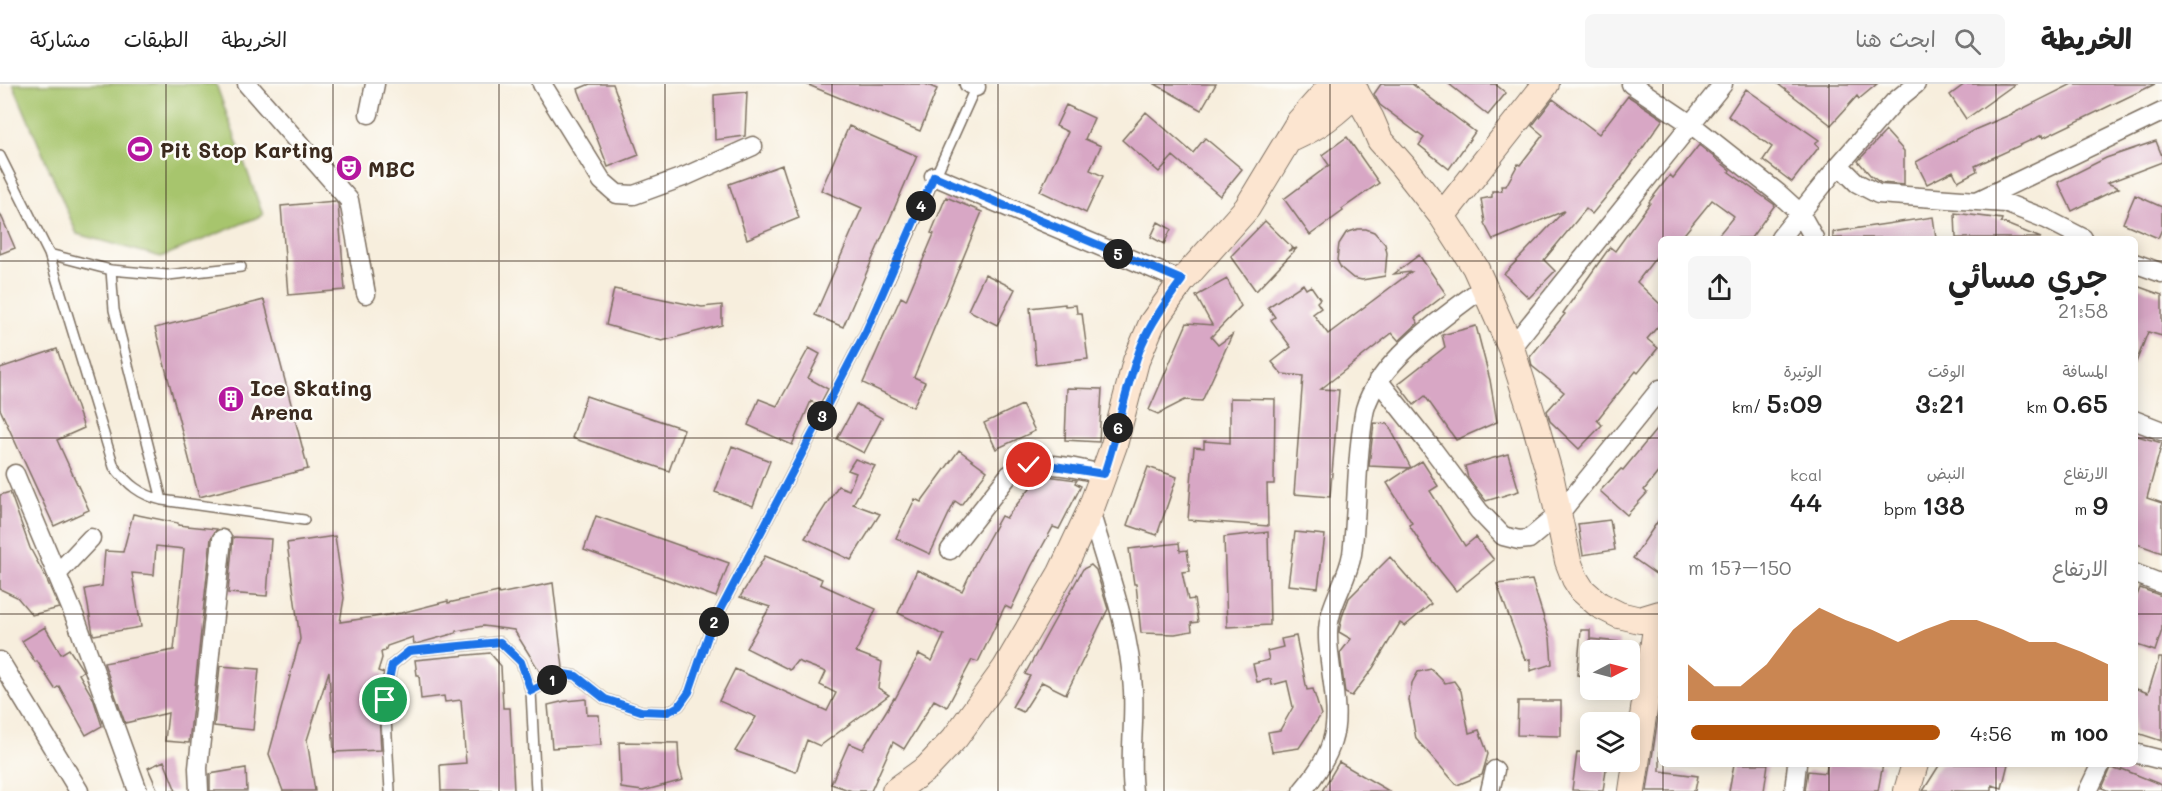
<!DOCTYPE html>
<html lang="ar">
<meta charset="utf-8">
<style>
:root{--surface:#fff;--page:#f6f6f6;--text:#222;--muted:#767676;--line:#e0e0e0;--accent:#b45309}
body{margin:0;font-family:Mali,"Playpen Sans Arabic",sans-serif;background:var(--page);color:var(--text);direction:rtl;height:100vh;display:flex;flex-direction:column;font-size:22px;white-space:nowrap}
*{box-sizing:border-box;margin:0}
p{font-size:20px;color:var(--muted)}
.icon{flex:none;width:33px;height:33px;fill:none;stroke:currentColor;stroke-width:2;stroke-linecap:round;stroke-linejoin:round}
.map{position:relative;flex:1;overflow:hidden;direction:ltr}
.details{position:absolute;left:1658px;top:152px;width:480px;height:531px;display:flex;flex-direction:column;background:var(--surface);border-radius:9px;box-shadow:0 3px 15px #0003;direction:rtl}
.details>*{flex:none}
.needle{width:39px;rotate:84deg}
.tools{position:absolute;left:1580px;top:556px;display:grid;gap:12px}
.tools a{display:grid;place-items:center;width:60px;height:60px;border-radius:9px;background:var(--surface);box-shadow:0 3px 15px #0003;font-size:30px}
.pin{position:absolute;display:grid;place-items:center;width:51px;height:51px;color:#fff;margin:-26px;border:3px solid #fff;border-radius:50%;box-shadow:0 2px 6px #0007}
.km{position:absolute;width:30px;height:30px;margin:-15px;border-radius:50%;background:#222;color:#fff;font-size:16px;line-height:30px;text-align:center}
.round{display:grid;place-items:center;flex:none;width:63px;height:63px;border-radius:9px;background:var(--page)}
.head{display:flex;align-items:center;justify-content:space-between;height:102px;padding:0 30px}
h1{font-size:33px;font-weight:600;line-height:45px}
.metrics{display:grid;grid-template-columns:repeat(3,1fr);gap:9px;height:102px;padding:6px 30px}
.metrics div{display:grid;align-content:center}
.metrics b{font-size:26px;font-weight:600}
.metrics small{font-size:16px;font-weight:400}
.metrics p{font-size:16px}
.chart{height:168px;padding:12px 30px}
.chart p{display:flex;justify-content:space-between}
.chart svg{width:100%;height:108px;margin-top:6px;fill:var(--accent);opacity:.7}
ul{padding:0 30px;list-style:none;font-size:20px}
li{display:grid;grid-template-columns:96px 72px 1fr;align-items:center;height:45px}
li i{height:15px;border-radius:8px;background:var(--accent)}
header{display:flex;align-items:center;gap:36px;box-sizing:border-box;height:84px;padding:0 30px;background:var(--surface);border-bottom:2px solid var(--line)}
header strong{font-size:28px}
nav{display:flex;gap:33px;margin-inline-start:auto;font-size:21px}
.search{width:420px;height:54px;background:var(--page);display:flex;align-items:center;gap:15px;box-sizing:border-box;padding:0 21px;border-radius:9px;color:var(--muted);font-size:22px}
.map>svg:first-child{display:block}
.green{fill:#a7c56d;stroke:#717846;stroke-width:1.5}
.building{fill:#d8a7c5}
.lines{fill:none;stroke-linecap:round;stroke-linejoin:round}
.lane-casing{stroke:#7d6f61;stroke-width:12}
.street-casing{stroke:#7d6f61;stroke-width:21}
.secondary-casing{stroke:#7d6f61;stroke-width:28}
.lane{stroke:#fff;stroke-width:9}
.street{stroke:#fff;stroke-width:18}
.secondary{stroke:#fce5d0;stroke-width:26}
.route-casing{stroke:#fff;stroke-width:12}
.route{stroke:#1a73e8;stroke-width:8}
.grid{fill:none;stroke:#3b2a1e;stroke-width:1.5;stroke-opacity:0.55}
.labels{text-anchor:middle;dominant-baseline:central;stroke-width:5;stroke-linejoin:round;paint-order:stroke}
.poi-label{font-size:21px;font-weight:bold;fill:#3b2a1e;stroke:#fdfcf7;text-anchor:start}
</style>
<header>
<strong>الخريطة</strong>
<div class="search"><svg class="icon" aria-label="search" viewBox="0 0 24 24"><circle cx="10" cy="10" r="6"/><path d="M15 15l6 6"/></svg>ابحث هنا</div>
<nav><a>الخريطة</a><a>الطبقات</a><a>مشاركة</a></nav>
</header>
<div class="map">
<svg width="2162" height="707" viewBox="0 0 2162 707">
<rect width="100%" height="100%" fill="#fdfcf7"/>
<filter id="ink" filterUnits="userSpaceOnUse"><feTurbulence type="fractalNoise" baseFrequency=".0167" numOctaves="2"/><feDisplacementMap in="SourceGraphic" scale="12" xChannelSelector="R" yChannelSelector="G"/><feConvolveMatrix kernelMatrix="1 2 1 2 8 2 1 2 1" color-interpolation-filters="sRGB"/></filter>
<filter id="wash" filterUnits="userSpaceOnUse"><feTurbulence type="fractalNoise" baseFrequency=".008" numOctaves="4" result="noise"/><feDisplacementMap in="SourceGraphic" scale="24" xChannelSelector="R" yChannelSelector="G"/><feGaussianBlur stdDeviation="1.35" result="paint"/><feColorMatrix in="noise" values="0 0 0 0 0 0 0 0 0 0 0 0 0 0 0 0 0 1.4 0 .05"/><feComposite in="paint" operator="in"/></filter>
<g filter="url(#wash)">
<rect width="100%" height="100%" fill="#f7eedd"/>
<path class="green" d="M13,0h203l47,131 -102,42 -84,-23z"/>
<g id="blocks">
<path class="building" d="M590,0h23l26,71 -31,12 -30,-78z
M806,0h119l12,5 -17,42z
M1155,0h61l-15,26z
M1381,0h31l63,48 -26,37 -30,-24 5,-7 -44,-33 -6,-11z
M1449,0h46l11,9 -18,22z
M1778,0h99l-18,15 -2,-3 -26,29z
M1965,0h50l-49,35 -16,-24z
M2072,0h83l-112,54 -1,-3 -67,31 2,5 -19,10 -5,-10 -26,13 -11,-22 58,-32 38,-16z
M1746,5l73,51 -4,3 4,4 -27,35 -29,-22 9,-13 -44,-31z
M747,8l-2,44 -30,4 -1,-45z
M1628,12l35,23 -42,60 -29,35 -6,-5 -42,51 11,11 -26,27 -25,-24 60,-63 -71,29 -9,-17 1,-1 -4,-23 11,-2v-6h10l-1,-5h5l12,-22 2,1 23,-30 -11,-9 21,-27 46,35z
M1066,21l28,13 -9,21 16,7 -11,24 13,6 -17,37 -46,-22 28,-59 -12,-6z
M1146,28l47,41 12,-15 37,31 -22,27 -47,-40 -14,16 -37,-32z
M849,42l68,30 -74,171 -28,-12 47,-107 -41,-18z
M1886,47l18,20v34l-23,-2 -10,-7 -13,-15z
M1347,53l32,46 -37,26 1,2 -33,24 -26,-36 45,-34 -7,-10z
M2156,57l6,15v6l-55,21 12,5 -47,23 -14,-29 48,-24z
M1699,61l31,25 -1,2 46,33 -24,33h-35l18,-22 -22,-16 -31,38h-21v14l-23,30 23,22v20l-13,15 11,9 -20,25 -2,-2 -39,49 5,5 -23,24 -29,-28 -3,-10 17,-19 -32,-26 -2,-9 35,-43 -2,-1 47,-66 5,4 35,-48 -1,-1 21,-27 3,3z
M782,81l17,53 -52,21 -18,-55z
M2135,111l27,12v22l-4,9 -35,-15z
M946,113l36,15 -68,165 11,5 -12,25 -50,-24 38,-86 5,3 28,-66 -3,-1z
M335,117l3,3 7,86 -57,5 -7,-89z
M0,129l15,35 -15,6z
M1955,129l47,6 -1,3 40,16h-85z
M1933,133l3,21h-103v-6z
M1265,137l28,27 -5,3 9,-3 -41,43 -25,-35z
M1158,138l13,7 -7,15 -13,-7z
M1358,145h8l8,3 11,12 2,9 -2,23 -23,4 -9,-2 -12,-10 -4,-8 2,-16 7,-11z
M1419,171l27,39 -31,24 3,5 -19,18 -7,-8 -71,56 18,1 -9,107 -36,-3 9,-118 -21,-2 -10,-12 19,-15 -20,-27 4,-3 -7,-10 35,-23 3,5 5,-3 9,13 -3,3 4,6 -8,6 15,20 83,-62 -17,2z
M985,190l30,15 -18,36 -29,-15z
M1227,195l14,27 -30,31 7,8 14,-10 -30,66 -17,-1 -27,14 -9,-4 38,-87 25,2 -16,-29z
M2134,201l28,10v41l-14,-4 -13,33z
M614,205l88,18 20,-2v20l-60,16 -56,-16z
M264,216l44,169 -109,28 -44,-169z
M1065,220v2l11,-1 1,8h5l6,46 -52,6 -6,-57z
M1476,242l14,54 7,42 -41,18 -31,-44 -11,9 -16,-21 47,-37 -3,-12z
M809,264l11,6 -12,24 20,11 -9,17 -8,-5 -19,44 -44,-20 11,-26 18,7z
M57,265l27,79 -27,12 32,70 -35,16 -54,-117v-41z
M1067,304l35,1 -3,53 -34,-2z
M586,312l98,33 -15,42 -97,-33z
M1230,314l45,1 -1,85h-7l1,42 -80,-6 6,-73 10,1v-7l26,2z
M856,320l26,14 -18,35 -27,-14z
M1022,321l13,26 -39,18 -12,-26z
M1374,339l14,1 23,44 11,-7 16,25 -8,5 35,55 11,-9 18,23 -38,31 -23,-29 -24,-37 3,-2 -25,-40 23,-15 -41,-2z
M1660,341v45l-16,20 3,3 -20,22 -27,-24 21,-22 2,1z
M2134,351l28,8 -15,55 15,5v50l-28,-10z
M732,362l38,15 -17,45 -38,-14z
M959,366l28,21 -26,34 -6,-4 -25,53 -34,-16 19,-39 6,3z
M1508,370l11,37 -33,10 -18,-23 -3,-12z
M855,375l20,7 -22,38 27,10 -29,46 -46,-22 33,-52 11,4 7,-17 -8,-3z
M1148,383l29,10 -20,58 -30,-10z
M1047,392l30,4 -2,3 6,3 -22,43 -6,-2 -22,40 -20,42 -6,-3 -27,56 -6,-2 -25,47 -13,-7 -30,49 -11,-7 -22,49h-19l-21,-7 18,-41 14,6 31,-51 1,1 24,-45 13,7 12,-26 -46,-22 19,-43 45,21 14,-30 25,-45 5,2 32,-40z
M10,408l20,56 16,30 13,30 -27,7 -15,-18 -17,-8v-94z
M133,430l45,9v2l39,4 -6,9 -22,205 -24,-2 3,-28 -43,10 -21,-60 70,-13 10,-101 -28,-3 -2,29 -22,-2 9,54 -47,8 -1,-1 -8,-45 17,-3 3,-35 18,1z
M596,432l133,47 -13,34 -132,-47z
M1660,434v59l-27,-19z
M1610,436l5,30 -32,5 -5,-31z
M1268,448l2,93 -43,2 -3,-90z
M1295,448l30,3 -7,53 -30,-3z
M335,452l9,62 -4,24 61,-9 47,-12v2l50,-11 1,2 54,-11 10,85 -23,4 -26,-42 -31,-4 -27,5v2l-40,11h-2l-1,-7 -26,9 -2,5 -4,1 1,6 -4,13 6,2 -13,41h8l2,36 -47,2 -5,-81 -22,69 8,51h-32l-14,-37 31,-115 -13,-96z
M233,453l38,2 -4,57 -39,-3z
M1179,459l1,8 7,-1 3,21 -8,1 6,28 6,-1 4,23 -7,1 1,8 -17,3 -34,-1 -5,-49h-2l-5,-35z
M765,472l57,23 -2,5 56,25 -20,43 26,10 -4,26 11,7 -69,51 -13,-6 -11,32 -61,-21 21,-34 -37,-16 16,-32 92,42 9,-18 -16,-8 6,-13 -29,-11 -7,9 -44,-22 24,-41 -30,-10z
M1390,473l41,47 -26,22 -5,-3 -27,45 -21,28 -7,-3 -5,-40 11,-14 -12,-7 3,-15 7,-19z
M1091,481l5,5 12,39 -42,85 -24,-12 -19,30 -11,-5 18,-31 -5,-2 58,-105z
M1532,496l18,58 2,26 -22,7v-12l-5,1 -28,-76z
M2140,504l22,8v34l-7,21 -21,-7v-41z
M45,543l16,27 8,-5 13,20 1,2 -4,3 14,24 9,28 -16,9 -27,-49 -4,3 -18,-28 -2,1 -13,-21z
M1581,546h9v9l29,3 -1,9h-28v26l-13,-2z
M1296,552l11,54 6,-1 8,26 -22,33 -27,4 -4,-20 12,-2 13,-23 -6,-26 -15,4 -1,-6 -14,3 -4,-18 16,-4 -2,-9 16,-4 -2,-8z
M490,569l11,13 2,42h7l4,83h-73l-1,-26 26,-2 -5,-63 -16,2 -1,-6 -23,3 -2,-24h-2l-2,-15z
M2159,574h3v83l-28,-9v-44l14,5z
M220,582l39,3 -6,61 -39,-4z
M1431,585l14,14 9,-2 7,10 8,42 10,-3 9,24 -6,21 -25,10 -41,-46 -7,-39 3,-17 6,-11z
M586,615l1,16h12l2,30 -49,3 -4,-43 17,-4z
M1518,617h43v35l-44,-1z
M1660,620v67l38,5 -3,15h-48z
M619,658l59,1 1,23 4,14 -40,11 -22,-3z
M1577,668l13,1v9h17l-4,29 -31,-1z
M164,677l12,30h-18l-10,-23z
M1339,678l50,29h-67z
M1734,680h34l-4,27h-35z
M1827,680h56l-5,27h-73l3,-20 18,2z
M1940,680h68l-6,24 -10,-3v6h-69z
M246,684l1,23h-37v-17z
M2111,684l10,3 1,-2 40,16v6h-53l-7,-3z"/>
</g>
</g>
<g filter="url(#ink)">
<use href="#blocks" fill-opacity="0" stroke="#7d6f61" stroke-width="1.5"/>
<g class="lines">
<defs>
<path id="lane" d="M0,72l49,98 62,16 57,5 73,-8
M49,170l65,213c14,17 26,28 48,33l142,20
M111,186l3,40 48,190
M531,607l33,-17 12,2 29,23 36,12 26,1 12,-6 10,-14 21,-62 156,-299 110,-245
M390,707l-5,-91 7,-35 17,-14 91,-9 21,20 10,29 5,100"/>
<path id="street" d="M247,0l102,116 17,94
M542,0l60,97 15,13 17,1 52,-19 67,-30
M969,0l7,3
M1631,0l61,41 86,68 22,20 14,25
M369,30l6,-30
M1839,81l55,-63 22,-18
M934,92l248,105
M1979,116l183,-88
M1780,154l59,-73 18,18 21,11 127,9 41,16 37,19
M2134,179l28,10
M1511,264l212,-264
M1378,296l53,67 48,64 24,25 16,4 10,-1 31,-26 100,-124
M2134,336l28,11
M15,390l62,148 61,169
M1090,427c17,58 40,118 43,179 2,33 -4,67 0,101
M950,466l59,-75c27,-20 65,-6 95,-1
M2134,489l28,11
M57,490l34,-36
M0,577l79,130
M2134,669l28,7
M199,707l-1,-23 24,-229
M1302,707c12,-14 25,-32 30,-50 10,-31 -4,-72 -4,-105 -1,-30 19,-53 24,-82 5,-39 4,-79 9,-118 1,-9 2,-19 4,-27 13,-47 81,-94 119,-122
M1490,707l5,-21
M1794,707l3,-27
M2088,707l13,-27"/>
<path id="secondary" d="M1351,0l20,35 9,21 22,25 40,51 33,51 9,20 27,61 23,72 17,59 17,82 7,18 7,11 17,15 20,10 21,5 20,-6
M1293,54c25,-11 45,-26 63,-46
M1442,132l104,-132
M895,707l32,-23 28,-30 50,-69 56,-96 29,-62 24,-66 22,-84 16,-38 30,-42 65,-73 52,-86 34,-38
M1632,707l26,-176
M1907,707l8,-27"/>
</defs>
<use href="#lane" class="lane-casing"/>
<use href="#street" class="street-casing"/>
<use href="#secondary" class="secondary-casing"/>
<use href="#lane" class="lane"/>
<use href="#street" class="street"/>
<use href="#secondary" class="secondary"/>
</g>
</g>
<g class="lines" filter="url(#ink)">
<defs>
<path id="route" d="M385,616l7,-35 17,-14 91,-9 21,20 10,29 33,-17 12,2 29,23 36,12 27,1 11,-6 10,-14 21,-62 156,-299 68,-155 248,104c-15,20 -30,41 -40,64 -17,42 -23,87 -38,130l-62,-10 -13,1"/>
</defs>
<use href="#route" class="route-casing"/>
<use href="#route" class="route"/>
</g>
<path class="grid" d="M166,0v707M333,0v707M499,0v707M665,0v707M832,0v707M998,0v707M1164,0v707M1330,0v707M1497,0v707M1663,0v154M1829,0v154M1996,0v154M0,177h1660M2134,177h28M0,354h1660M2134,354h28M0,530h1660M2134,530h28M1663,680v27M1829,680v27M1996,680v27"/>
<defs>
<symbol id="stadium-disc" viewBox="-11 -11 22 22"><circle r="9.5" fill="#b5179e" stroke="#fdfcf7"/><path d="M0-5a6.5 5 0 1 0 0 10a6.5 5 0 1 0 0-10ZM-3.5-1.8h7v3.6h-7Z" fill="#fff"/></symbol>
<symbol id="theatre-disc" viewBox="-11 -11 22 22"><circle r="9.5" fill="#b5179e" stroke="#fdfcf7"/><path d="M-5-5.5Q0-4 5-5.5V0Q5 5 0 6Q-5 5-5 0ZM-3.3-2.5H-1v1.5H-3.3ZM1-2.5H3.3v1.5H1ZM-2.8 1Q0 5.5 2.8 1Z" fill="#fff"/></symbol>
<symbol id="building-disc" viewBox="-11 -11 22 22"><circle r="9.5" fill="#b5179e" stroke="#fdfcf7"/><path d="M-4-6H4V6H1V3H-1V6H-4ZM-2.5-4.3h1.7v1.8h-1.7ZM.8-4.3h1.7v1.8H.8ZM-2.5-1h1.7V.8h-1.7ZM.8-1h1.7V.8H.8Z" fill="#fff"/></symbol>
</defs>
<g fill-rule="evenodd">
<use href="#stadium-disc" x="125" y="50" width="30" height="30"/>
<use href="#theatre-disc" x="334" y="69" width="30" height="30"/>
<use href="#building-disc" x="216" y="300" width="30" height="30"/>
</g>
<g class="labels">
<g class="poi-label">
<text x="160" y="65">Pit Stop Karting</text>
<text x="368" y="84">MBC</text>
<text x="250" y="303">Ice Skating<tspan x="250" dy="24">Arena</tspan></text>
</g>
</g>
</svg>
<div class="tools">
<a><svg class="needle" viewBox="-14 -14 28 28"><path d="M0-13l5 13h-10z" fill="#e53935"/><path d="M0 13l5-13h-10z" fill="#767676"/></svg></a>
<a><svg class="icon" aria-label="layers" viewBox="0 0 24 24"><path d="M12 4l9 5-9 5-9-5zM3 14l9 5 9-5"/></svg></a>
</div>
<div class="pin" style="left:385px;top:616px;background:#1e9e55"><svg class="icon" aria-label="arrive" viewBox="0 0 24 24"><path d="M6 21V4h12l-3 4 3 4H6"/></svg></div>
<div class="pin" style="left:1029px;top:381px;background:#d93025"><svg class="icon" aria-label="check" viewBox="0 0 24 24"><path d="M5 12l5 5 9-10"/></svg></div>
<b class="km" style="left:552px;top:596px">1</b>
<b class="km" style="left:714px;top:538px">2</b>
<b class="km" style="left:822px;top:332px">3</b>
<b class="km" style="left:921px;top:122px">4</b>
<b class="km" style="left:1118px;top:170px">5</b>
<b class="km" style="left:1118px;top:344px">6</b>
<section class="details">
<div class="head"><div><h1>جري مسائي</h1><p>21:58</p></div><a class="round"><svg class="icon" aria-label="share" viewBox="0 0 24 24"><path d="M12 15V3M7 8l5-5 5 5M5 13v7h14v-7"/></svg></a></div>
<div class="metrics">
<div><p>المسافة</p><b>0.65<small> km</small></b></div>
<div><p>الوقت</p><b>3:21</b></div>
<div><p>الوتيرة</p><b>5:09<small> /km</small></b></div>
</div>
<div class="metrics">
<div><p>الارتفاع</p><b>9<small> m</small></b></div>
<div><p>النبض</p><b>138<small> bpm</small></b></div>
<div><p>kcal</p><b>44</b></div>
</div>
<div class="chart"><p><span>الارتفاع</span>150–157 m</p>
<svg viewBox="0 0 160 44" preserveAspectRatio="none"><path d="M0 44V29L10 38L20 38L30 29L40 15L50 6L60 11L70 15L80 20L90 15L100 11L110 11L120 15L130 20L140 20L150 24L160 29V44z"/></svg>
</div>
<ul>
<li><b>100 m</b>4:56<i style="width:99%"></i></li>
</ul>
</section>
</div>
